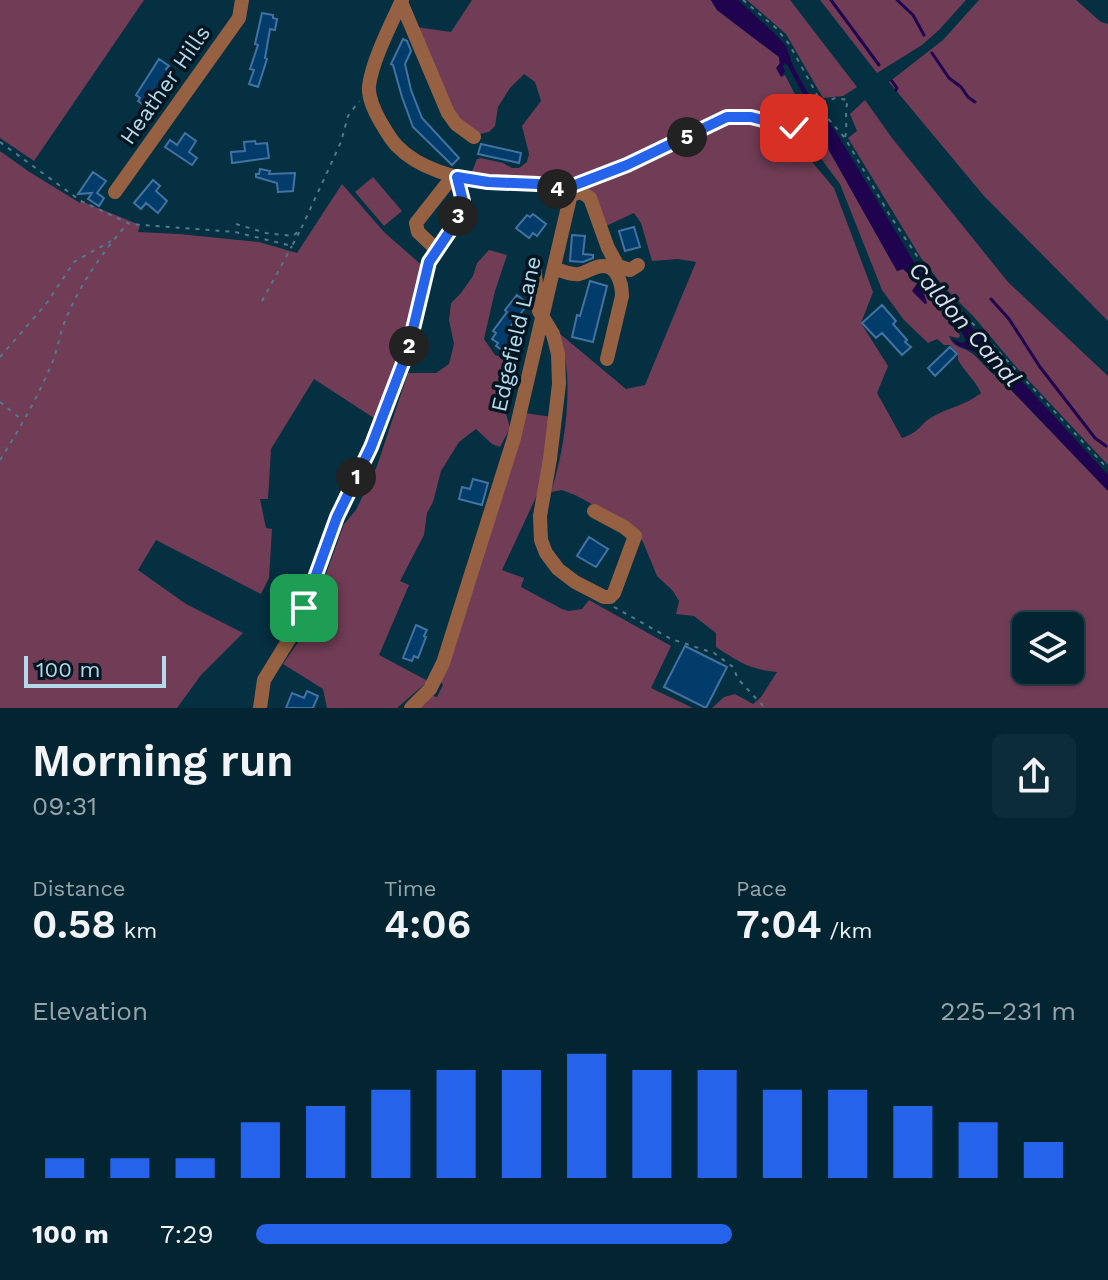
<!DOCTYPE html>
<meta charset="utf-8">
<style>
:root{--surface:#032431;--page:#0d2c39;--text:#f1f3f6;--muted:#97a4ab;--line:#24414d;--accent:#2563eb}
body{margin:0;font-family:"Work Sans",sans-serif;background:var(--page);color:var(--text);height:100vh;display:flex;flex-direction:column;font-size:30px;white-space:nowrap}
*{box-sizing:border-box;margin:0}
p{font-size:26px;color:var(--muted)}
.icon{flex:none;width:44px;height:44px;fill:none;stroke:currentColor;stroke-width:2;stroke-linecap:round;stroke-linejoin:round}
.map{position:relative;height:708px;overflow:hidden}
.details{display:flex;flex-direction:column;background:var(--surface);flex:1}
.details>*{flex:none}
.fabs{position:absolute;left:1012px;top:612px;display:grid;gap:16px}
.fabs a{display:grid;place-items:center;width:72px;height:72px;border-radius:12px;background:var(--surface);box-shadow:0 2px 6px #0004,0 0 0 2px var(--line);font-size:40px}
.scale{position:absolute;left:24px;bottom:20px;width:142px;box-sizing:border-box;padding-left:8px;border:4px solid #b5d9eb;border-top:0;font-size:22px;line-height:28px;white-space:nowrap;color:#b5d9eb;-webkit-text-stroke:6px #011621;paint-order:stroke}
.pin{position:absolute;display:grid;place-items:center;width:68px;height:68px;color:#fff;margin:-34px;border-radius:16px;box-shadow:0 4px 12px #0006}
.km{position:absolute;width:40px;height:40px;margin:-20px;border-radius:50%;background:#222;color:#fff;font-size:22px;line-height:40px;text-align:center}
.round{display:grid;place-items:center;flex:none;width:84px;height:84px;border-radius:12px;background:var(--page)}
.head{display:flex;align-items:center;justify-content:space-between;height:136px;padding:0 32px}
h1{font-size:44px;font-weight:600;line-height:60px}
.metrics{display:grid;grid-template-columns:repeat(3,1fr);gap:12px;height:136px;padding:8px 32px}
.metrics div{display:grid;align-content:center}
.metrics b{font-size:40px;font-weight:600}
.metrics small{font-size:22px;font-weight:400}
.metrics p{font-size:22px}
.chart{height:224px;padding:16px 32px}
.chart p{display:flex;justify-content:space-between}
.chart svg{width:100%;height:144px;margin-top:8px;stroke:var(--accent);stroke-width:6}
ul{padding:0 32px;list-style:none;font-size:26px}
li{display:grid;grid-template-columns:128px 96px 1fr;align-items:center;height:60px}
li i{height:20px;border-radius:10px;background:var(--accent)}
.map>svg:first-child{display:block}
.green{fill:#713d56;fill-rule:evenodd}
.water{fill:#20034f}
.lines{fill:none;stroke-linecap:round;stroke-linejoin:round}
.stream{stroke:#20034f;stroke-width:3}
.building{fill:#023c6b;stroke:#4372a2;stroke-width:2}
.path{stroke:#527a8b;stroke-width:2;stroke-dasharray:4 6;stroke-linecap:butt}
.minor{stroke:#966142;stroke-width:14}
.route-casing{stroke:#fff;stroke-width:16}
.route{stroke:#2563eb;stroke-width:10}
.labels{text-anchor:middle;dominant-baseline:central;stroke-width:7;stroke-linejoin:round;paint-order:stroke}
.street-label{font-size:22px;fill:#b5d9eb;stroke:#011621}
.water-label{font-size:24px;font-style:italic;fill:#dedcf2;stroke:#011621}
</style>
<div class="map">
<svg width="1108" height="708" viewBox="0 0 1108 708">
<rect width="100%" height="100%" fill="#043041"/>
<path class="green" d="M0,0h144l-110,161 -34,-23z
M472,0h239l6,10 62,47 2,20 4,-2 17,33v4l-9,5 1,18 8,15 32,38 39,104 -12,31 27,43 -11,27 25,45c19,-6 18,-15 32,-22 16,-9 32,-11 47,-23 -6,-13 -16,-21 -23,-33v-6l-8,-9h-6l-7,-6 -9,4 -24,-23 -22,-30 -42,-106 -30,-40 -2,-9 19,11 70,125 6,-2 15,13 9,18 -6,-14 2,-1 27,31 -2,7 10,8 2,5 -2,2 -9,-2c5,12 11,10 21,16 10,6 16,18 26,24l10,-3 3,15 99,103v217h-396l12,-11 11,-3 18,10 8,-7 16,-25c-29,-3 -38,-10 -61,-25v-14l-22,-17 -18,-2 3,-13 -6,-10 -16,-15 -14,-34 -12,-17 -56,-30 -13,-5 -11,2c12,-36 20,-90 15,-128 -1,-10 -5,-21 -7,-31l67,56 19,-4 51,-123 -18,-3 -26,2 -11,-38 -7,-10 -28,13 -20,-42 108,-45 29,-16 -9,-6 -26,17 -125,51 -6,-4 -9,-2 -77,-5 6,-15 4,-1 22,5 9,5h7l8,-6 2,-8 -7,-28 19,-25 -6,-19 -11,-8 -14,14 -12,19 -3,19 -6,6 -9,2 -26,-19 -38,-88 35,5zM1026,626h44v44h-44z
M747,0h43l67,87 -14,9 -20,2 -37,-64z
M820,0h146l-27,30 -17,15 -45,28z
M979,0h97l25,22 7,2v297l-124,-125 -95,-114 54,-42z
M865,100l27,38 116,144 100,94v89l-91,-97 -43,-51 -31,-31 -22,-28 -73,-120 9,-7 -7,-17z
M0,151l28,20 52,32 1,-2 59,24 -2,7 41,2 80,8 38,11 45,-69 42,48 41,36 -48,152 -63,-41 -43,70 -3,50h-8l6,29 6,1 -3,49 -8,16 -105,-54 -18,30 48,34 57,29 -42,42 -24,33h-177z
M373,177l29,34 -18,15 -29,-34z
M489,250l18,5 -12,36 -11,48 11,16 23,8 -6,21 -10,15 8,29 -10,19 -8,-3 -16,-15 -17,13 -18,29 -8,31 -6,11 -3,22 -24,46 9,4 -30,70 49,26 -31,27h-70l-4,-19 -40,-25 18,-26 14,-33 29,-81 12,-14 21,-44 31,-93h28l13,-9 5,-20 -5,-24 2,-17 10,-10 12,-17 4,-13z
M525,413l27,4 -15,78 -35,75 22,8 -3,9 41,22 7,2 13,-2 7,-9 82,46 -20,42 42,20h-278l15,-13 7,2 6,-12 -3,-4 10,-20 32,-99z"/>
<path class="water" d="M711,0h27l37,34 11,12 7,20 16,29 27,37 90,150 34,39 8,2 140,152v16l-133,-139 -18,-7 -5,-6 10,4 4,-2 -7,-15 -30,-36 -6,-5 -2,1 6,17 -2,1 -13,-13 6,-9 -15,-13 -6,2 -70,-124 -19,-12 1,-3 10,3 -1,-13 -30,-56 -3,-3 -2,3 2,6 -4,5 -5,-9 4,-5 -1,-6 -62,-47z"/>
<g class="lines">
<path class="stream" d="M831,0l48,65
M897,0l16,15 11,20
M932,53l17,25 12,9 7,10 7,5
M892,81l5,7 -1,2
M991,299l18,20 31,48 55,71 11,8"/>
</g>
<path class="building" d="M262,13l11,2v3l4,1 -2,11 -5,-1 -5,29 2,1 -9,28 -9,-3 5,-14 -4,-1 8,-24 -3,-1z
M403,39l4,2 4,10 -6,13 6,26 11,28 37,40 -7,7 -39,-38 -11,-30 -9,-32 -2,-1z
M159,59l10,7 -3,3 6,4 -18,28 5,3 -5,8 -16,-11 2,-3 -4,-3z
M185,133l11,8 -7,11 8,6 -5,7 -27,-18 5,-7 7,5z
M255,141l1,3 11,-1 2,15 -37,5 -1,-11 14,-1 -1,-9z
M481,144l40,9 -2,10 -41,-9z
M260,169l10,2 -1,3 26,-1 -2,18 -15,1 -1,-9 -21,-6v-3h3z
M93,172l13,9 -9,12 7,5 -5,8 -11,-7 4,-6 -14,1z
M153,180l7,6 -4,5 11,10 -9,12 -12,-10 -5,6 -7,-6z
M533,214l13,10 -9,12 -4,-3 -4,5 -13,-10 11,-13 3,2z
M634,227l6,20 -15,4 -6,-20z
M572,235l13,1 -2,18 10,1v3l-10,4 -13,-1z
M590,281l17,5 -14,56 -21,-5 5,-22 3,1z
M517,295l11,9 -18,23 8,6 -13,19 -9,-6 2,-3 -6,-4 4,-6 -3,-2 14,-19 -2,-2z
M882,305l14,16 -3,3 14,16 -2,2 6,5 -9,8 -20,-22 -6,5 -14,-15z
M950,347l7,7 -22,22 -7,-8z
M473,479l15,4 -6,22 -23,-6 3,-12 8,2z
M589,537l19,12 -12,18 -19,-11z
M416,625l11,5 -3,6 2,1 -8,21 -4,-2 -2,5 -9,-3z
M685,646l42,21 -21,41 -42,-21z
M307,691l11,5 -5,12h-27l6,-15 12,5z"/>
<g class="lines">
<path class="path" d="M743,0l33,28 13,16 32,58 -1,5 5,8 20,23 44,76 46,69 173,186
M822,102l14,-4 12,2c-4,13 0,25 -3,38
M0,142l81,59 49,23 105,8 57,14 9,-17
M586,181l41,-16 100,-48h24l50,13
M236,224l30,9 27,3 8,-7 40,-87 7,-26 11,-15
M262,301l30,-55
M0,357l46,-53 28,-42 37,-21
M0,402l21,17
M0,460c19,-30 36,-60 50,-92 7,-15 9,-32 15,-47 15,-37 37,-68 63,-98
M614,607l57,32 43,14 19,14 5,12 27,29"/>
<path class="minor" d="M402,0c-11,24 -30,61 -33,86 -1,12 5,24 11,35 5,8 10,18 17,25 22,23 60,33 90,36 27,2 63,-5 83,16l-56,240 -71,225 -13,26 -19,19
M401,2l47,111 8,11 18,13
M115,192l124,-174 3,-18
M568,196l13,-4 9,6 18,50 10,18 12,4 8,-5
M437,250l-19,-18 -2,-9 37,-47
M534,265l5,46 14,23 5,20 1,30 -9,75 -10,57 1,24 5,13 12,16 17,13 29,15h6l4,-4 21,-57 -11,-9 -30,-16
M554,268c7,3 17,7 25,6 6,-1 11,-5 18,-7 18,-6 25,14 25,29l-15,63
M260,708l4,-28 32,-52 41,-111 34,-70 37,-97 21,-88 27,-40 7,-21 -6,-24"/>
</g>
<g class="lines">
<defs>
<path id="route" d="M304,608l33,-91 34,-70 37,-97 21,-88 27,-40 7,-21 -6,-24 31,5 50,2 24,6 65,-25 100,-48h24l43,11"/>
</defs>
<use href="#route" class="route-casing"/>
<use href="#route" class="route"/>
</g>
<g class="labels">
<g class="street-label">
<text transform="translate(165 85) rotate(-55)">Heather Hills</text>
<text transform="translate(516 334) rotate(-77)">Edgefield Lane</text>
</g>
<g class="water-label">
<text transform="translate(965 324) rotate(49)">Caldon Canal</text>
</g>
</g>
</svg>
<div class="fabs">
<a><svg class="icon" aria-label="layers" viewBox="0 0 24 24"><path d="M12 4l9 5-9 5-9-5zM3 14l9 5 9-5"/></svg></a>
</div>
<div class="scale">100 m</div>
<div class="pin" style="left:304px;top:608px;background:#1e9e55"><svg class="icon" aria-label="arrive" viewBox="0 0 24 24"><path d="M6 21V4h12l-3 4 3 4H6"/></svg></div>
<div class="pin" style="left:794px;top:128px;background:#d93025"><svg class="icon" aria-label="check" viewBox="0 0 24 24"><path d="M5 12l5 5 9-10"/></svg></div>
<b class="km" style="left:356px;top:477px">1</b>
<b class="km" style="left:409px;top:346px">2</b>
<b class="km" style="left:458px;top:216px">3</b>
<b class="km" style="left:557px;top:189px">4</b>
<b class="km" style="left:687px;top:137px">5</b>
</div>
<section class="details">
<div class="head"><div><h1>Morning run</h1><p>09:31</p></div><a class="round"><svg class="icon" aria-label="share" viewBox="0 0 24 24"><path d="M12 15V3M7 8l5-5 5 5M5 13v7h14v-7"/></svg></a></div>
<div class="metrics">
<div><p>Distance</p><b>0.58<small> km</small></b></div>
<div><p>Time</p><b>4:06</b></div>
<div><p>Pace</p><b>7:04<small> /km</small></b></div>
</div>
<div class="chart"><p><span>Elevation</span>225–231 m</p>
<svg viewBox="0 0 160 44" preserveAspectRatio="none"><path d="M5 44V38M15 44V38M25 44V38M35 44V27M45 44V22M55 44V17M65 44V11M75 44V11M85 44V6M95 44V11M105 44V11M115 44V17M125 44V17M135 44V22M145 44V27M155 44V33"/></svg>
</div>
<ul>
<li><b>100 m</b>7:29<i style="width:58%"></i></li>
</ul>
</section>
